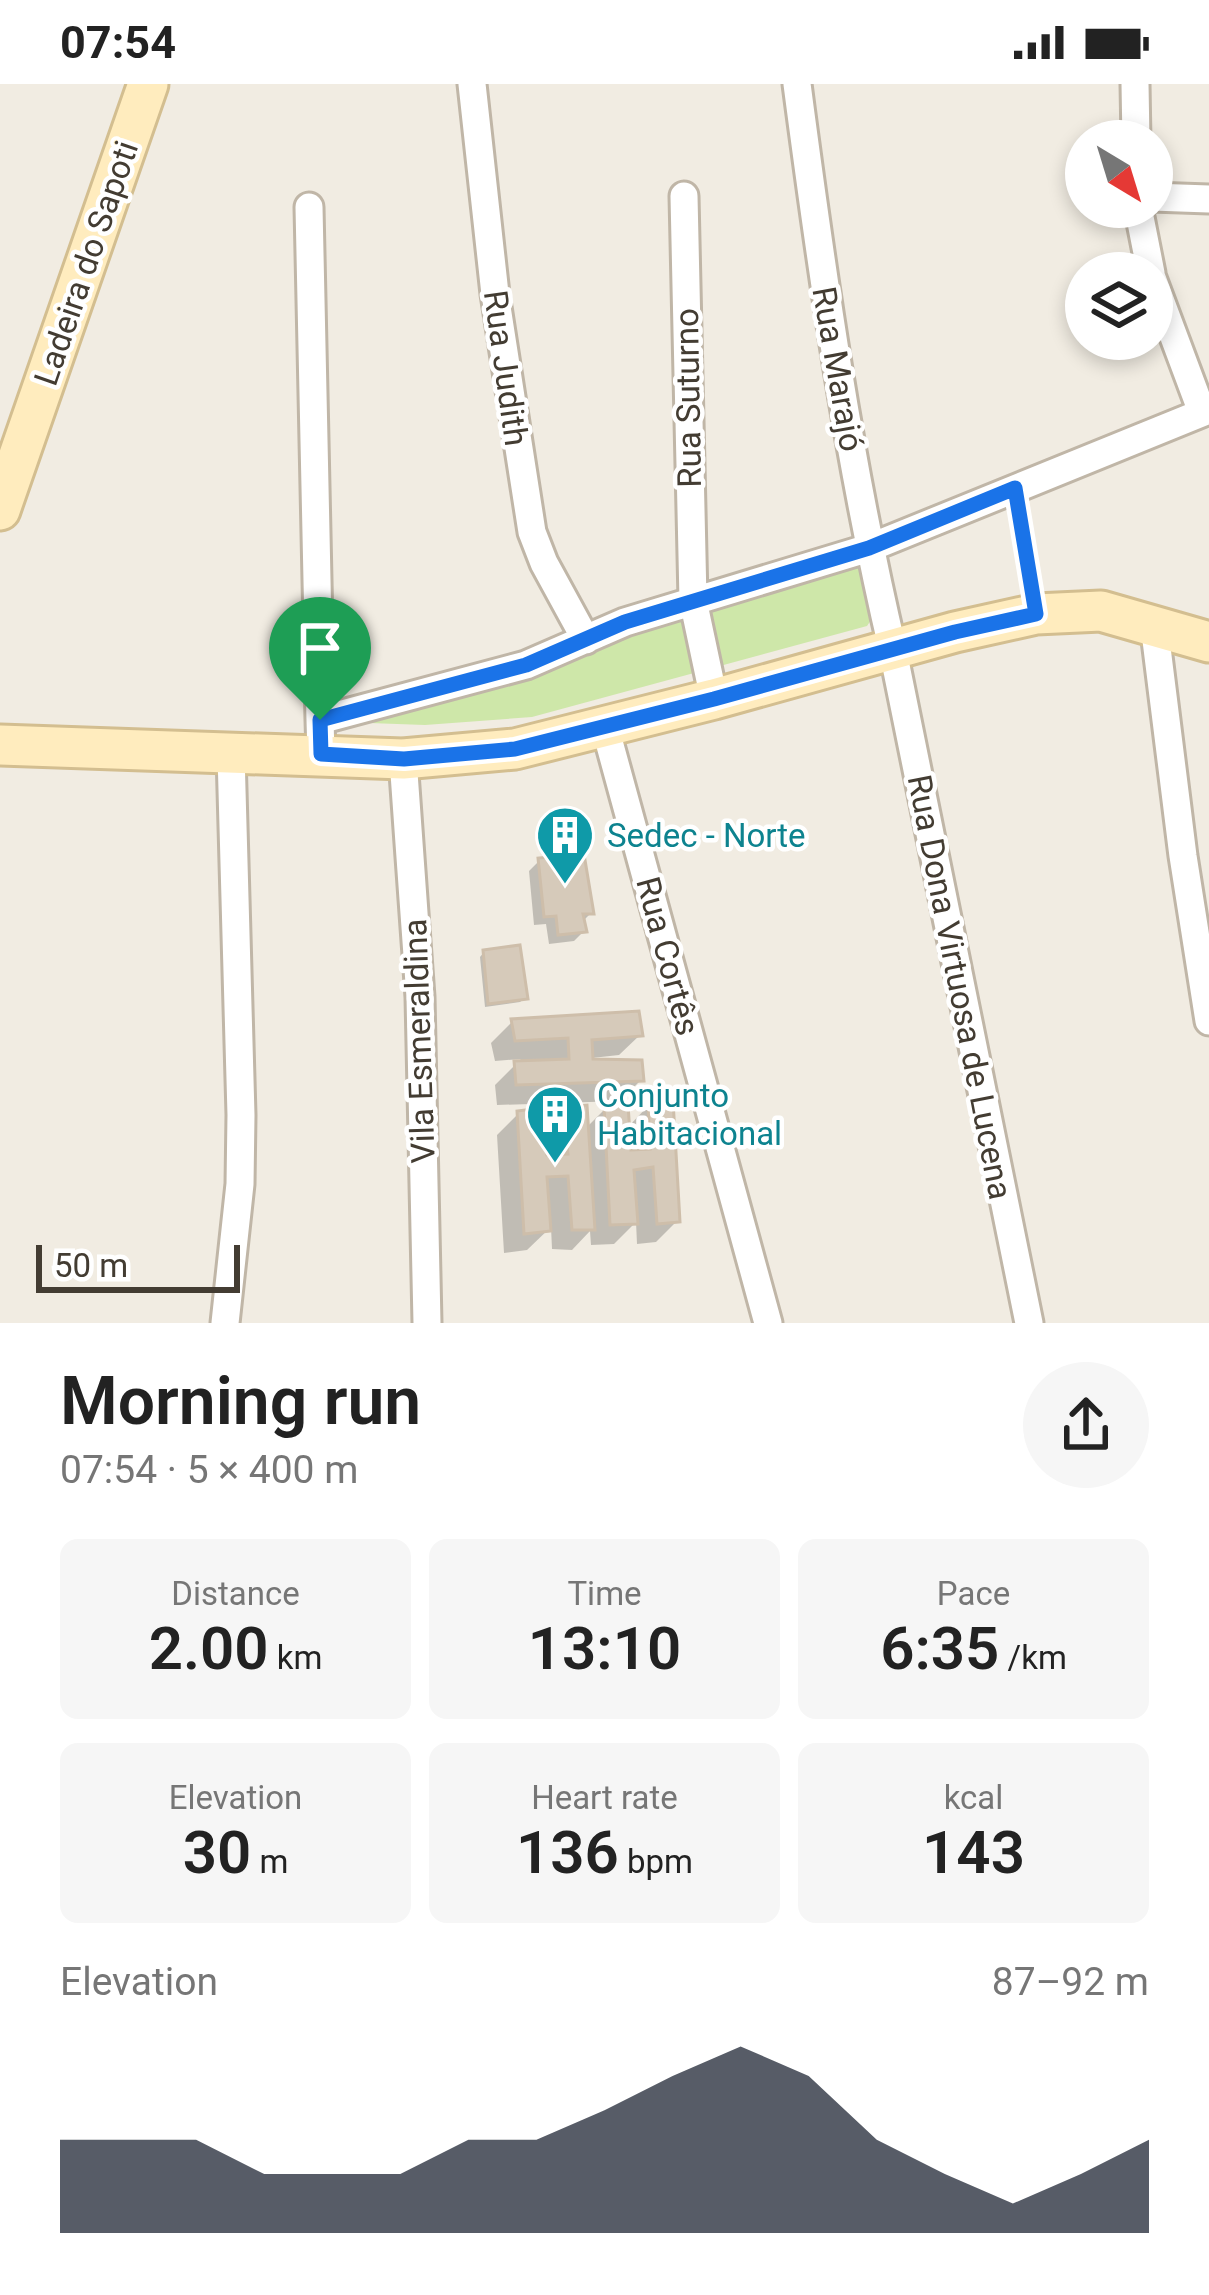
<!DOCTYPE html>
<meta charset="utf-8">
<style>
:root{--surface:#fff;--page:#f6f6f6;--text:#222;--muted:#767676;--accent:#111827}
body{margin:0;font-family:Roboto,sans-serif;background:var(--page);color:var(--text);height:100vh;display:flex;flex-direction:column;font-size:45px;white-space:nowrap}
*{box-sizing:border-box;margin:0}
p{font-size:39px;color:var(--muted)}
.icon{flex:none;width:66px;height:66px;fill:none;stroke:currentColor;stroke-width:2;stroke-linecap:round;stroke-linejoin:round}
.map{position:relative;height:1239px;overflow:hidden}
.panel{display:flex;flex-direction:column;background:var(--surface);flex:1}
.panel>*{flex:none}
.needle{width:78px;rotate:142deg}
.fabs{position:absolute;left:1065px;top:36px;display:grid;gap:24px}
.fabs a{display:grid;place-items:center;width:108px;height:108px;border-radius:50%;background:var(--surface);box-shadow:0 6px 18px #0003;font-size:60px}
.scale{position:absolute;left:36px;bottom:30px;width:204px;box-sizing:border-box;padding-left:12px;border:6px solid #433c32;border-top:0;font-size:33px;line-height:42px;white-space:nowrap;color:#433c32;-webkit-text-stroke:9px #fff;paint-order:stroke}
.pin{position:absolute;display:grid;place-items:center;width:102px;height:102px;color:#fff;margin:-123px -51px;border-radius:50% 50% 50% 0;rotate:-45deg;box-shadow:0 0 12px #0007}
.pin .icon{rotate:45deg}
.round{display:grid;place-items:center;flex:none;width:126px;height:126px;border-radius:63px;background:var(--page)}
.head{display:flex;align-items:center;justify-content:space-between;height:204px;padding:0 60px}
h1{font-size:66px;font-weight:600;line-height:90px}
.stats{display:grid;grid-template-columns:repeat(3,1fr);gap:18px;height:204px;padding:12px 60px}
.stats div{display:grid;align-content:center;border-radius:18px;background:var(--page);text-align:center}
.stats b{font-size:60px;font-weight:600}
.stats small{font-size:33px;font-weight:400}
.stats p{font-size:33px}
.chart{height:336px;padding:24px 60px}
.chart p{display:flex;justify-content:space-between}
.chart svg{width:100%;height:216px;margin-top:12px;fill:var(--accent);opacity:.7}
.status{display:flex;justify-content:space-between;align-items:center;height:84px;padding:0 60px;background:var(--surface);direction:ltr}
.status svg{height:33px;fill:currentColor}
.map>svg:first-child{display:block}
.green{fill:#cee7a9}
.shadow{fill:#0003}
.building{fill:#d6caba;stroke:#cebeaa;stroke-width:3}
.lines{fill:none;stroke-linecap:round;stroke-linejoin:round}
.lane-casing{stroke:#c0b6a7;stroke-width:20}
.street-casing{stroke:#c0b6a7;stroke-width:33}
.secondary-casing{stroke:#d3be90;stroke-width:45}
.lane{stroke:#fff;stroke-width:14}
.street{stroke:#fff;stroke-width:27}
.secondary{stroke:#ffecbe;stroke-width:39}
.route-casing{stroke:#fff;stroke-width:24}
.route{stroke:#1a73e8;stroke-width:15}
.labels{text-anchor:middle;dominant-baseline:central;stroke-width:9;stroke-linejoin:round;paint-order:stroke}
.street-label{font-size:33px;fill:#433c32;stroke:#fff}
.culture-label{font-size:33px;fill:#0d838f;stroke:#fff;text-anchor:start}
</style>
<div class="status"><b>07:54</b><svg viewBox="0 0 49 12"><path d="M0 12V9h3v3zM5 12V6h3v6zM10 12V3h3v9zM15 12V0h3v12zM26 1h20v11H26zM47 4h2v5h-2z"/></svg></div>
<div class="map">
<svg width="1209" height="1239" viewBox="0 0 1209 1239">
<rect width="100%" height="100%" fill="#f1ece2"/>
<path class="green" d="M861,477l12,56 -6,9 -335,91 -107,8 -84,-3 99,-25 76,-13 123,-54z"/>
<path class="shadow" d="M539,777l52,52 -9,9 2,9 -10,10 -25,3 -3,-20 -12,1 -5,-54z
M484,868l41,46 -5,4 -35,5 -5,-50z
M512,938l128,13 -21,20 -27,3v4l49,18 -21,21 -123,4 -2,-20 26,-26 -26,2 -4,-18z
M649,1021l28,116 -21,21 -19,2 -1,-22 -22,22 -23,1 -1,-14 -18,19 -20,-1 -1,-22 -24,23 -23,3 -7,-118 21,-21 23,19 23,-23 21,19 20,-20 22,19z"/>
<path class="building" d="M584,770l10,60h-11l4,18 -29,3 -2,-19 -12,1 -6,-59z
M520,861l8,54 -40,5 -5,-54z
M639,927l4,25 -51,4 1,19 49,1 2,21 -128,4 -2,-24 55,-2 -1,-21 -53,3 -4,-22z
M673,1016l7,122 -23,2 -4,-57 -19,3 4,54 -28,1 -6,-119 24,-2 3,46 19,-1 -2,-47z
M587,1021l8,125h-23l-4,-54 -21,1 4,54 -27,3 -7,-123 25,-3 5,47 21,-1 -5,-47z"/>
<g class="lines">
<defs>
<path id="lane" d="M1015,405l21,120"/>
<path id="street" d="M472,0l23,210 37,238 12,31 42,77
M797,0c25,190 52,380 96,567l136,672
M1135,0l1,57
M684,112l9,404 21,99
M1152,113l57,2
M309,123l11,513
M1138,123l13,66
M1152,194l50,134
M1154,540l29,232 26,165
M605,643l163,596
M321,670l-1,-34 206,-55 99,-43 244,-74 340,-138
M403,675l17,238 7,326
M225,1239l15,-139 1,-69 -10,-361"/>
<path id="secondary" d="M0,426l148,-426
M0,661l403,14 112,-10 199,-50 241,-67 81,-18 65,-3 108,31"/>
</defs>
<use href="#lane" class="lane-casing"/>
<use href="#street" class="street-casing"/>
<use href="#secondary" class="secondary-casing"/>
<use href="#lane" class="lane"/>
<use href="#street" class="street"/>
<use href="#secondary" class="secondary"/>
</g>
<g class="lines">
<defs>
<path id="route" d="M1015,404l21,126 -81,18 -241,67 -199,50 -111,10 -83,-5 -1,-34 206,-55 99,-43 244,-74z"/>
</defs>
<use href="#route" class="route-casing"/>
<use href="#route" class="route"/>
</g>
<defs>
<symbol id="building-pin" viewBox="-11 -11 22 30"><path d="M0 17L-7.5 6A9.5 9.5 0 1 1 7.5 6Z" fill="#0f9aa8" stroke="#fff"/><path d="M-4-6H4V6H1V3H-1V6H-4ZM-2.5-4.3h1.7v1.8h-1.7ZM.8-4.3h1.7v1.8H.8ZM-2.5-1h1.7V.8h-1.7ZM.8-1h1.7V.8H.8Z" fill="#fff"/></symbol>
</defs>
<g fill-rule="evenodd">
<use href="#building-pin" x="532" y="718" width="66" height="90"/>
<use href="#building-pin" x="522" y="997" width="66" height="90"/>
</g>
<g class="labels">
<g class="street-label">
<text transform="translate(86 179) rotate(-71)">Ladeira do Sapoti</text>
<text transform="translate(506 284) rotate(82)">Rua Judith</text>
<text transform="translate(838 285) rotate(80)">Rua Marajó</text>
<text transform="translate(688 314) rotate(-91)">Rua Suturno</text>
<text transform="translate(668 872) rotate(75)">Rua Cortês</text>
<text transform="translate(960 903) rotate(79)">Rua Dona Virtuosa de Lucena</text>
<text transform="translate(419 957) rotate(-92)">Vila Esmeraldina</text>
</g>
<g class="culture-label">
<text x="607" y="751">Sedec - Norte</text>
<text x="597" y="1011">Conjunto<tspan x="597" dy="38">Habitacional</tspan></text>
</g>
</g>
</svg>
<div class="fabs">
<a><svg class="needle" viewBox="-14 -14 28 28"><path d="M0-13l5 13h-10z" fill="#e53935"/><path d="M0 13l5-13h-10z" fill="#767676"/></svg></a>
<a><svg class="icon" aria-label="layers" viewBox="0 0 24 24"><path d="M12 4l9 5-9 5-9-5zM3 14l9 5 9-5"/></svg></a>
</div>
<div class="scale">50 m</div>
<div class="pin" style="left:320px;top:636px;background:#1e9e55"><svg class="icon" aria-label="arrive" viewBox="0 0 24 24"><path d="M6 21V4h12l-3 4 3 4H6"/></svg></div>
</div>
<section class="panel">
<div class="head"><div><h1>Morning run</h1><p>07:54 · 5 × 400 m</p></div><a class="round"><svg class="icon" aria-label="share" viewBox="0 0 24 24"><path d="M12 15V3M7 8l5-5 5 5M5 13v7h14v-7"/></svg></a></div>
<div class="stats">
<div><p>Distance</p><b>2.00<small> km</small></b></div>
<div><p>Time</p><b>13:10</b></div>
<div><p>Pace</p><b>6:35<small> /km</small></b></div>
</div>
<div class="stats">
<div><p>Elevation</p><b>30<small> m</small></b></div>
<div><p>Heart rate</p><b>136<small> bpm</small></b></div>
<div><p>kcal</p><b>143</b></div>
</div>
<div class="chart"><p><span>Elevation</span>87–92 m</p>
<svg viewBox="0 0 160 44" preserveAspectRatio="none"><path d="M0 44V25L10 25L20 25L30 32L40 32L50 32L60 25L70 25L80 19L90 12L100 6L110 12L120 25L130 32L140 38L150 32L160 25V44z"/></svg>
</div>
</section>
